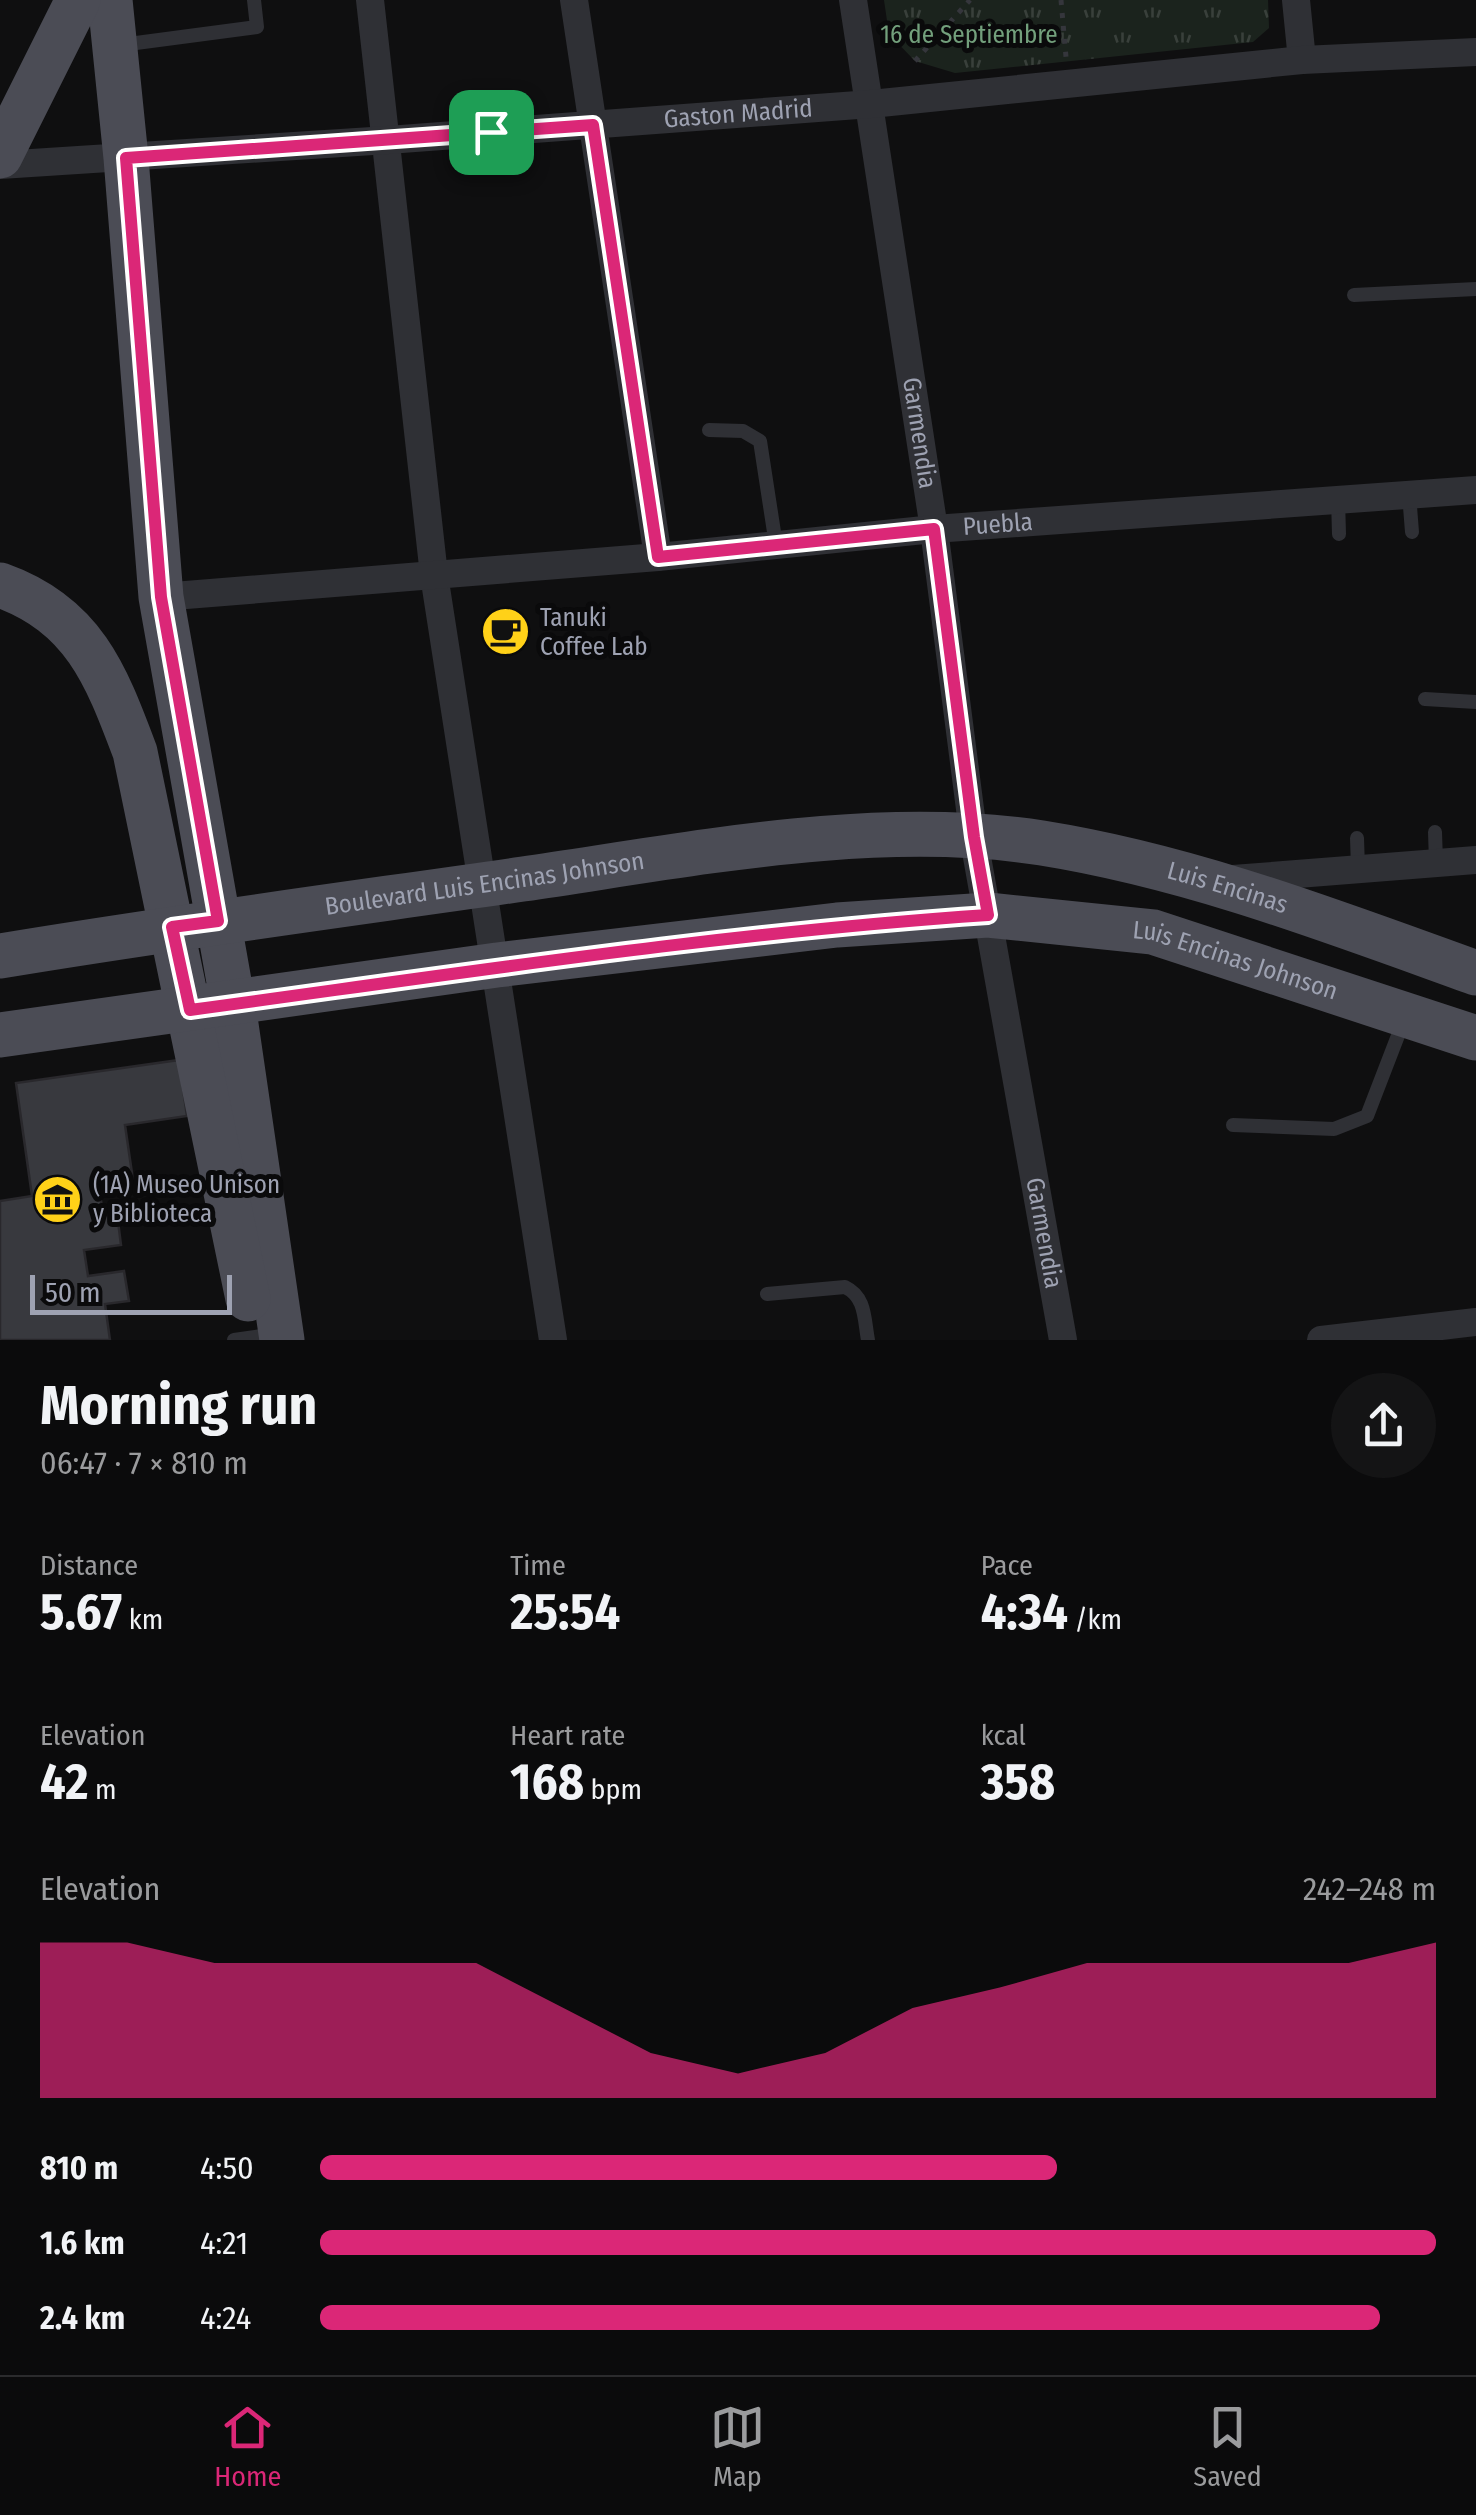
<!DOCTYPE html>
<meta charset="utf-8">
<style>
:root{--surface:#0b0b0c;--page:#141415;--text:#f1f3f6;--muted:#9a9b9d;--line:#2b2b2d;--accent:#db2777}
body{margin:0;font-family:"Fira Sans Condensed",sans-serif;background:var(--page);color:var(--text);height:100vh;display:flex;flex-direction:column;font-size:38px;white-space:nowrap}
*{box-sizing:border-box;margin:0}
p{font-size:32px;color:var(--muted)}
.icon{flex:none;width:55px;height:55px;fill:none;stroke:currentColor;stroke-width:2;stroke-linecap:round;stroke-linejoin:round}
.map{position:relative;height:1340px;overflow:hidden}
.drawer{display:flex;flex-direction:column;background:var(--surface);flex:1}
.drawer>*{flex:none}
.scale{position:absolute;left:30px;bottom:25px;width:202px;box-sizing:border-box;padding-left:10px;border:5px solid #9ea2b2;border-top:0;font-size:28px;line-height:35px;white-space:nowrap;color:#9ea2b2;-webkit-text-stroke:8px #0a0a0b;paint-order:stroke}
.pin{position:absolute;display:grid;place-items:center;width:85px;height:85px;color:#fff;margin:-42px;border-radius:20px;box-shadow:0 5px 15px #0006}
.round{display:grid;place-items:center;flex:none;width:105px;height:105px;border-radius:52px;background:var(--page)}
.head{display:flex;align-items:center;justify-content:space-between;height:170px;padding:0 40px}
h1{font-size:55px;font-weight:700;line-height:75px}
.stats{display:grid;grid-template-columns:repeat(3,1fr);gap:15px;height:170px;padding:10px 40px}
.stats div{display:grid;align-content:center}
.stats b{font-size:50px;font-weight:700}
.stats small{font-size:28px;font-weight:400}
.stats p{font-size:28px}
.chart{height:280px;padding:20px 40px}
.chart p{display:flex;justify-content:space-between}
.chart svg{width:100%;height:180px;margin-top:10px;fill:var(--accent);opacity:.7}
ul{padding:0 40px;list-style:none;font-size:32px}
li{display:grid;grid-template-columns:160px 120px 1fr;align-items:center;height:75px}
li i{height:25px;border-radius:12px;background:var(--accent)}
.menu{display:flex;justify-content:space-around;align-items:center;height:140px;border-top:2px solid var(--line);background:var(--surface);font-size:28px;color:var(--muted)}
.menu a{display:grid;justify-items:center;gap:5px}
.menu .active{color:var(--accent)}
.map>svg:first-child{display:block}
.park{fill:url(#park-tufts)}
.building{fill:#38393e;stroke:#29282c;stroke-width:2.5}
.lines{fill:none;stroke-linecap:round;stroke-linejoin:round}
.path{stroke:#35363c;stroke-width:5;stroke-dasharray:5 8;stroke-linecap:butt}
.lane{stroke:#2f3035;stroke-width:14}
.street{stroke:#2f3035;stroke-width:28}
.primary{stroke:#4b4c55;stroke-width:45}
.route-casing{stroke:#fff;stroke-width:20}
.route{stroke:#db2777;stroke-width:12}
.labels{text-anchor:middle;dominant-baseline:central;stroke-width:10;stroke-linejoin:round;paint-order:stroke}
.park-label{font-size:25px;fill:#73a07c;stroke:#0a0a0b}
.street-label{font-size:25px;fill:#9ea2b2;stroke:#0a0a0b}
.poi-label{font-size:25px;fill:#9ea2b2;stroke:#0a0a0b;text-anchor:start}
</style>
<div class="map">
<svg width="1476" height="1340" viewBox="0 0 1476 1340">
<defs>
<pattern id="park-tufts" width="24" height="20" patternUnits="userSpaceOnUse" patternTransform="scale(2.5)"><rect width="24" height="20" fill="#1b231d"/><path d="M3 7l-1-3M5 7V3M7 7l1-3M15 17l-1-3M17 17v-4M19 17l1-3" fill="none" stroke="#39403b"/></pattern>
</defs>
<rect width="100%" height="100%" fill="#0f0f10"/>
<path class="park" d="M884,0h384l1,28 -16,14 -298,31 -40,-12 -26,-27z"/>
<path class="building" d="M179,1060l8,56 -62,9 8,55 -34,5 4,31 14,-3 4,32 -37,5 4,26 36,-5 5,30 -24,3 5,36h-110v-139l32,-5 -16,-113z"/>
<g class="lines">
<path class="path" d="M1061,0l5,57
M915,61l55,-61"/>
<path class="lane" d="M121,45l136,-18 -3,-27
M1354,295l122,-6
M709,430l34,1 17,10 16,104
M1409,494l3,38
M1338,499l1,35
M1425,699l51,3
M1435,832l1,30
M1357,838l1,30
M1233,1125l101,4 33,-13 37,-96
M767,1294l78,-7c21,10 19,32 23,53
M234,1340l42,-6"/>
<g class="street">
<path d="M370,0l64,575 119,765"/>
<path d="M574,0l84,557"/>
<path id="s1" d="M853,0l81,529 40,311 89,500"/>
<path d="M1296,0l6,60"/>
<path id="s2" d="M0,165l388,-25 483,-36 431,-44 174,-8"/>
<path id="s3" d="M161,597l497,-40 276,-28 542,-39"/>
<path d="M1233,879l243,-19"/>
<path d="M1321,1340l155,-18"/>
</g>
<g class="primary">
<path d="M110,0l16,158 35,439 72,407 49,336"/>
<path d="M0,156l78,-156"/>
<path d="M0,585c84,30 106,90 135,167l113,547"/>
<path id="s4" d="M0,956c174,-29 349,-52 523,-77 166,-24 352,-62 519,-36 150,24 292,79 434,130"/>
<path id="s5" d="M0,1035l497,-70 340,-40 151,-10 165,17 323,106"/>
</g>
</g>
<g class="lines">
<defs>
<path id="route" d="M593,125l65,432 276,-28 40,308 14,78c-268,18 -532,59 -798,95l-18,-83 46,-6 -57,-324 -35,-439z"/>
</defs>
<use href="#route" class="route-casing"/>
<use href="#route" class="route"/>
</g>
<defs>
<symbol id="cafe-disc" viewBox="-11 -11 22 22"><circle r="9.5" fill="#ffd118" stroke="#0a0a0b"/><path d="M-5.5-4.5H6V0H3Q3 3.5 0 3.5H-2.5Q-5.5 3.5-5.5 0ZM3-3.2v2h1.7v-2ZM-6 4.5H4V6H-6Z" fill="#111"/></symbol>
<symbol id="museum-disc" viewBox="-11 -11 22 22"><circle r="9.5" fill="#ffd118" stroke="#0a0a0b"/><path d="M0-6L6-3V-2H-6V-3ZM-5-1h2V3h-2ZM-1-1h2V3h-2ZM3-1h2V3H3ZM-6 4H6V6H-6Z" fill="#111"/></symbol>
</defs>
<g fill-rule="evenodd">
<use href="#cafe-disc" x="478" y="604" width="55" height="55"/>
<use href="#museum-disc" x="30" y="1172" width="55" height="55"/>
</g>
<g class="labels">
<g class="park-label">
<text x="969" y="35">16 de Septiembre</text>
</g>
<g class="street-label">
<text stroke="none"><textPath href="#s2" startOffset="740">Gaston Madrid</textPath></text>
<text stroke="none"><textPath href="#s1" startOffset="438">Garmendia</textPath></text>
<text stroke="none"><textPath href="#s3" startOffset="840">Puebla</textPath></text>
<text stroke="none"><textPath href="#s4" startOffset="490">Boulevard Luis Encinas Johnson</textPath></text>
<text stroke="none"><textPath href="#s4" startOffset="1242">Luis Encinas</textPath></text>
<text stroke="none"><textPath href="#s5" startOffset="1248">Luis Encinas Johnson</textPath></text>
<text stroke="none"><textPath href="#s1" startOffset="1248">Garmendia</textPath></text>
</g>
<g class="poi-label">
<text x="540" y="618">Tanuki<tspan x="540" dy="29">Coffee Lab</tspan></text>
<text x="93" y="1185">(1A) Museo Unison<tspan x="93" dy="29">y Biblioteca</tspan></text>
</g>
</g>
</svg>
<div class="scale">50 m</div>
<div class="pin" style="left:491px;top:132px;background:#1e9e55"><svg class="icon" aria-label="arrive" viewBox="0 0 24 24"><path d="M6 21V4h12l-3 4 3 4H6"/></svg></div>
</div>
<section class="drawer">
<div class="head"><div><h1>Morning run</h1><p>06:47 · 7 × 810 m</p></div><a class="round"><svg class="icon" aria-label="share" viewBox="0 0 24 24"><path d="M12 15V3M7 8l5-5 5 5M5 13v7h14v-7"/></svg></a></div>
<div class="stats">
<div><p>Distance</p><b>5.67<small> km</small></b></div>
<div><p>Time</p><b>25:54</b></div>
<div><p>Pace</p><b>4:34<small> /km</small></b></div>
</div>
<div class="stats">
<div><p>Elevation</p><b>42<small> m</small></b></div>
<div><p>Heart rate</p><b>168<small> bpm</small></b></div>
<div><p>kcal</p><b>358</b></div>
</div>
<div class="chart"><p><span>Elevation</span>242–248 m</p>
<svg viewBox="0 0 160 44" preserveAspectRatio="none"><path d="M0 44V6L10 6L20 11L30 11L40 11L50 11L60 22L70 33L80 38L90 33L100 22L110 17L120 11L130 11L140 11L150 11L160 6V44z"/></svg>
</div>
<ul>
<li><b>810 m</b>4:50<i style="width:66%"></i></li>
<li><b>1.6 km</b>4:21<i style="width:100%"></i></li>
<li><b>2.4 km</b>4:24<i style="width:95%"></i></li>
</ul>
</section>
<nav class="menu">
<a class="active"><svg class="icon" aria-label="home" viewBox="0 0 24 24"><path d="M3 11l9-7 9 7M6 9v11h12V9"/></svg>Home</a>
<a><svg class="icon" aria-label="map" viewBox="0 0 24 24"><path d="M3 6l6-2 6 2 6-2v14l-6 2-6-2-6 2zM9 4v14M15 6v14"/></svg>Map</a>
<a><svg class="icon" aria-label="saved" viewBox="0 0 24 24"><path d="M7 4h10v16l-5-4-5 4z"/></svg>Saved</a>
</nav>
